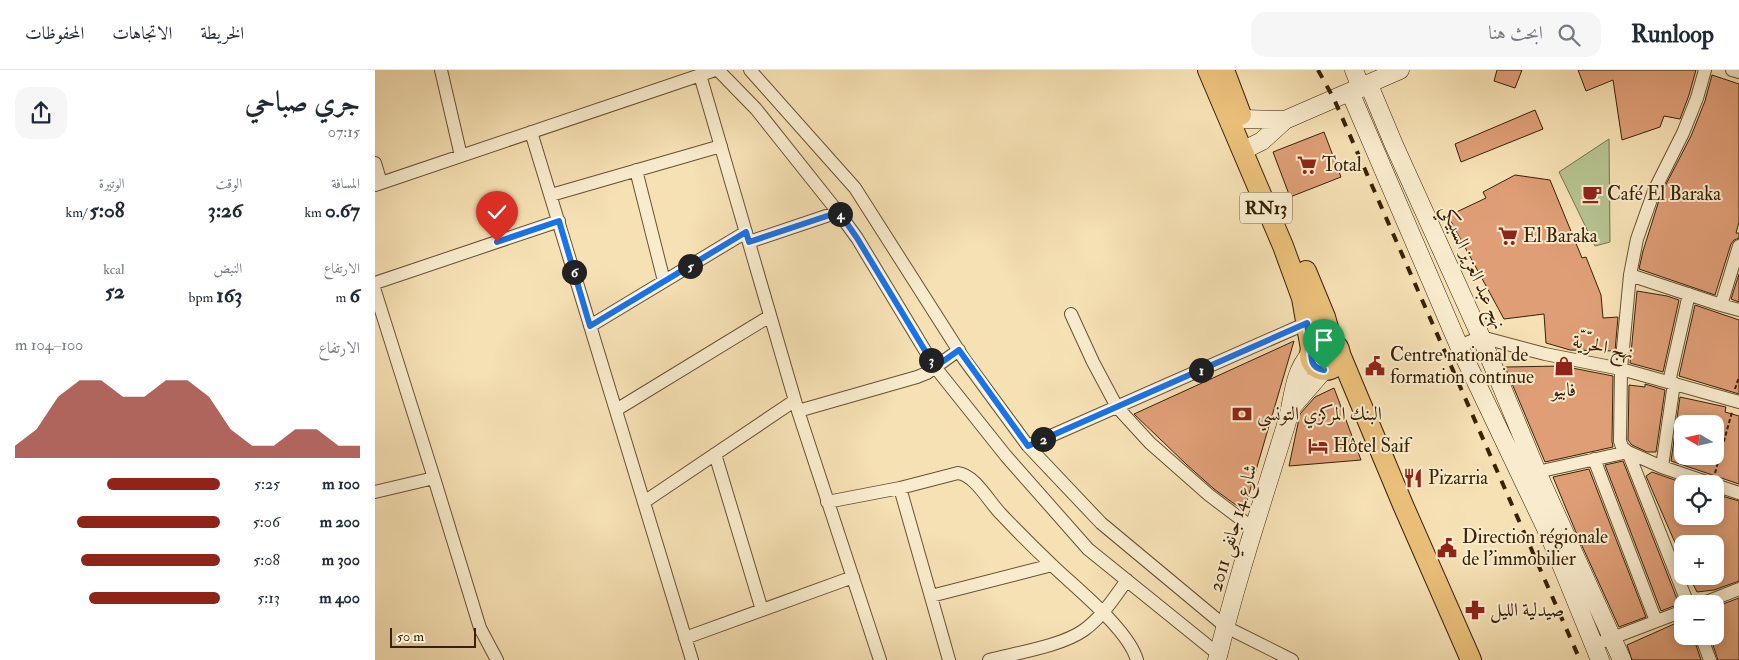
<!DOCTYPE html>
<html lang="ar">
<meta charset="utf-8">
<style>
:root{--surface:#fff;--page:#f6f6f7;--text:#1f2937;--muted:#747a83;--line:#e0e1e3;--accent:#8f2418}
body{margin:0;font-family:"IM FELL Double Pica",Amiri,serif;background:var(--page);color:var(--text);direction:rtl;height:100vh;display:flex;flex-direction:column;font-size:19px;white-space:nowrap}
*{box-sizing:border-box;margin:0}
p{font-size:16px;color:var(--muted)}
.icon{flex:none;width:28px;height:28px;fill:none;stroke:currentColor;stroke-width:2;stroke-linecap:round;stroke-linejoin:round}
.map{position:relative;flex:1;overflow:hidden;direction:ltr}
.panel{display:flex;flex-direction:column;background:var(--surface);width:375px}
.panel>*{flex:none}
.needle{width:32px;rotate:279deg}
.buttons{position:absolute;left:1299px;top:345px;display:grid;gap:10px}
.buttons a{display:grid;place-items:center;width:50px;height:50px;border-radius:10px;background:var(--surface);box-shadow:0 2px 12px #0003;font-size:25px}
.scale{position:absolute;left:15px;bottom:12px;width:86px;box-sizing:border-box;padding-left:5px;border:2px solid #382105;border-top:0;font-size:14px;line-height:18px;white-space:nowrap;color:#382105;-webkit-text-stroke:4px #f9ecce;paint-order:stroke}
.pin{position:absolute;display:grid;place-items:center;width:42px;height:42px;color:#fff;margin:-51px -21px;border-radius:50% 50% 50% 0;rotate:-45deg;box-shadow:0 0 5px #0007}
.pin .icon{rotate:45deg}
.km{position:absolute;width:25px;height:25px;margin:-12px;border-radius:50%;background:#222;color:#fff;font-size:14px;line-height:25px;text-align:center}
.round{display:grid;place-items:center;flex:none;width:52px;height:52px;border-radius:15px;background:var(--page)}
.summary{display:flex;align-items:center;justify-content:space-between;height:85px;padding:0 15px}
h1{font-size:28px;font-weight:800;line-height:38px}
.stats{display:grid;grid-template-columns:repeat(3,1fr);gap:8px;height:85px;padding:5px 15px}
.stats div{display:grid;align-content:center}
.stats b{font-size:21px;font-weight:800}
.stats small{font-size:14px;font-weight:400}
.stats p{font-size:14px}
.chart{height:140px;padding:10px 15px}
.chart p{display:flex;justify-content:space-between}
.chart svg{width:100%;height:90px;margin-top:5px;fill:var(--accent);opacity:.7}
ul{padding:0 15px;list-style:none;font-size:16px}
li{display:grid;grid-template-columns:80px 60px 1fr;align-items:center;height:38px}
li i{height:12px;border-radius:6px;background:var(--accent)}
header{display:flex;align-items:center;gap:30px;box-sizing:border-box;height:70px;padding:0 25px;background:var(--surface);border-bottom:1px solid var(--line)}
header strong{font-size:24px}
nav{display:flex;gap:28px;margin-inline-start:auto;font-size:18px}
.search{width:350px;height:45px;background:var(--page);display:flex;align-items:center;gap:12px;box-sizing:border-box;padding:0 18px;border-radius:15px;color:var(--muted);font-size:19px}
main{display:flex;flex:1;min-height:0}
.map>svg:first-child{display:block}
.green{fill:#b7c491;stroke:#78724b}
.building{fill:#df9e76;stroke:#382105;fill-rule:evenodd}
.lines{fill:none;stroke-linecap:round;stroke-linejoin:round}
.street-casing{stroke:#685131;stroke-width:14}
.secondary-casing{stroke:#382105;stroke-width:19}
.primary-casing{stroke:#382105;stroke-width:22}
.path{stroke:#382105;stroke-width:2;stroke-dasharray:4 2.5;stroke-linecap:butt}
.street{stroke:#f9ecce;stroke-width:12}
.secondary{stroke:#f9ecce;stroke-width:18}
.primary{stroke:#ebc07a;stroke-width:20}
.rail{stroke:#382105;stroke-width:4;stroke-dasharray:9 9;stroke-linecap:butt}
.route-casing{stroke:#fff;stroke-width:10}
.route{stroke:#1a73e8;stroke-width:6}
.labels{text-anchor:middle;dominant-baseline:central;stroke-width:4;stroke-linejoin:round;paint-order:stroke}
.shield{fill:#f9ecce;stroke:#725e41;stroke-width:1}
.shield-label{font-size:18px;font-weight:bold;fill:#382105}
.poi-label{font-size:19px;fill:#382105;stroke:#f9ecce;text-anchor:start}
.street-label{font-size:19px;fill:#382105;stroke:#f9ecce}
</style>
<header>
<strong>Runloop</strong>
<div class="search"><svg class="icon" aria-label="search" viewBox="0 0 24 24"><circle cx="10" cy="10" r="6"/><path d="M15 15l6 6"/></svg>ابحث هنا</div>
<nav><a>الخريطة</a><a>الاتجاهات</a><a>المحفوظات</a></nav>
</header>
<main>
<div class="map">
<svg width="1364" height="590" viewBox="0 0 1364 590">
<rect width="100%" height="100%" fill="#f6e1b4"/>
<filter id="stains"><feTurbulence type="fractalNoise" baseFrequency=".004" numOctaves="4"/><feColorMatrix values="0 0 0 0 .2 0 0 0 0 .09 0 0 0 0 .02 0 0 0 .5 -.17"/></filter>
<radialGradient id="worn" r=".72"><stop offset=".6" stop-color="#630" stop-opacity="0"/><stop offset="1" stop-color="#630" stop-opacity=".3"/></radialGradient>
<path class="green" d="M1234,69l1,103 -15,4 -36,-74z"/>
<path class="building" d="M1122,0h25l-7,18 -21,-7z
M1203,0h118l-7,25 -9,24 -16,-3 -4,11 -38,13 -9,-60 -27,11z
M1337,5l27,9v138l-3,11h3v5l-5,2 -3,4 -16,51 -76,-26 4,-18 18,-57 30,-58 14,-35z
M1160,40l8,19 -82,33 -6,-18z
M949,62l17,45 -51,20 -17,-45z
M1140,105l35,5 32,78 4,-1 15,38 2,23 15,-1 -3,34 -45,-1 -24,-7 -2,-29 -40,5 -56,-103 38,-18 -3,-6z
M1364,204v28l-8,-3z
M1262,221l30,5 12,4 -16,72 -33,-9z
M1320,235l44,15v74l-60,-18z
M919,271l-50,170 -30,-22 -28,-25 -52,-50z
M1187,296l51,10 -1,65 1,6 -68,15 -40,-95z
M1270,314l20,6 -9,62h-9l-15,-7 -4,-5 1,-55 16,2z
M959,318l27,72 -72,6 11,-52 15,-17z
M1305,327l46,10 -1,5 14,4v68l-68,-23zM1308,354h32v32h-32z
M1248,391l56,143 -18,7 -56,-146z
M1214,399l57,148 -27,10 -41,-90 -25,-60z
M1277,402l34,12h-3v32h32v-22l24,7v80l-25,9 -17,2 -8,-16h26v-32h-32v17l-37,-85z
M1364,528v62h-21l-8,-24h5v-29z
M1308,550v16h10l8,24h-69l-5,-15z"/>
<g class="lines">
<defs>
<path id="street" d="M66,0l20,86
M343,0l38,39 82,103 19,26 78,129 71,89 82,93 130,105
M375,0l105,118 109,171 64,87 73,77 125,104 66,33
M1357,0l7,2
M325,5l98,336 82,249
M156,62l161,528
M0,93l6,20
M261,100l28,111
M0,115l340,-115
M176,125l170,-49
M374,172l89,-30
M1364,176l-18,59 18,5
M1255,205l91,30
M0,213l184,-62
M0,221l59,187 -59,14
M696,244l22,48 24,45 33,36 59,52 45,34
M215,256l156,-94
M1084,276l22,-9 64,17 76,15 118,33
M1294,312l20,-88
M241,340l154,-94
M423,341l119,-34 10,-4 32,-23
M653,376l279,-123
M340,384l47,156
M1219,389l62,162
M1287,397l12,-84
M1162,402l91,-20 34,15 50,17
M59,408l46,150 17,32
M1340,415l24,8
M525,418l49,172
M269,432l150,-101
M452,432l73,-14 58,-15c17,2 31,29 43,41 17,18 34,35 52,52 24,23 75,63 84,94
M556,526l121,-31
M1313,534l-60,-152 -6,-5 -2,-6 1,-72 9,-94 7,-36 17,-48 29,-58 14,-35 8,-28
M1326,534l38,-15
M1326,566l9,24
M310,568l168,-61
M1219,575l89,-34
M614,590c27,-7 73,-14 95,-30 18,-13 30,-32 43,-50"/>
<path id="secondary" d="M979,0l7,18
M994,15l25,60 87,192 56,135 85,188
M975,22l109,254 91,191 50,123
M855,54l13,-5 42,1 115,-50
M867,81l20,-10 23,-21
M916,338l33,-38
M842,590c19,-79 45,-157 69,-235 8,-26 6,-50 24,-71"/>
<path id="primary" d="M833,0l75,176 19,52 9,51
M849,0l17,45
M931,201l19,46 7,25
M935 285a15 15 0 1 1 30 0a15 15 0 1 1-30 0Z
M965,284l63,151 68,155"/>
</defs>
<use href="#street" class="street-casing"/>
<use href="#secondary" class="secondary-casing"/>
<use href="#primary" class="primary-casing"/>
<path class="path" d="M1360,319l4,-12
M1340,403l17,-61"/>
<use href="#street" class="street"/>
<use href="#secondary" class="secondary"/>
<use href="#primary" class="primary"/>
<path class="rail" d="M943,0l16,29 246,561"/>
</g>
<g class="lines">
<defs>
<path id="route" d="M122,172l62,-21 31,105 156,-94 3,10 90,-30 18,26 78,129 24,-17 69,96 279,-123c1,8 3,17 4,25 0,12 0,20 13,22"/>
</defs>
<use href="#route" class="route-casing"/>
<use href="#route" class="route"/>
</g>
<defs>
<symbol id="supermarket-bare" viewBox="-9 -9 18 18"><path d="M-6-5.5h2.5l.6 2H6L4.5 2H-2.5L-4.4-4H-6ZM-1.5 3.2a1.3 1.3 0 1 0 .1 0ZM3 3.2a1.3 1.3 0 1 0 .1 0Z" fill="#8f2418" stroke="#f9ecce" stroke-width="2.5" paint-order="stroke"/></symbol>
<symbol id="cafe-bare" viewBox="-9 -9 18 18"><path d="M-5.5-4.5H6V0H3Q3 3.5 0 3.5H-2.5Q-5.5 3.5-5.5 0ZM3-3.2v2h1.7v-2ZM-6 4.5H4V6H-6Z" fill="#8f2418" stroke="#f9ecce" stroke-width="2.5" paint-order="stroke"/></symbol>
<symbol id="civic-bare" viewBox="-9 -9 18 18"><path d="M-.6-6.5H3V-4.5H.6V-3L4-1V1h2V6H-6V1h2V-1L-.6-3ZM-1.2 2.5V6h2.4V2.5Z" fill="#8f2418" stroke="#f9ecce" stroke-width="2.5" paint-order="stroke"/></symbol>
<symbol id="shop-bare" viewBox="-9 -9 18 18"><path d="M-5-2.5h2.3a2.7 3.5 0 0 1 5.4 0H5L5.5 6h-11ZM-1.5-2.5h3a1.5 2.3 0 0 0-3 0Z" fill="#8f2418" stroke="#f9ecce" stroke-width="2.5" paint-order="stroke"/></symbol>
<symbol id="bank-bare" viewBox="-9 -9 18 18"><path d="M-6-4H6V4H-6ZM0-2.3a2.3 2.3 0 1 0 0 4.6a2.3 2.3 0 1 0 0-4.6Z" fill="#8f2418" stroke="#f9ecce" stroke-width="2.5" paint-order="stroke"/></symbol>
<symbol id="hotel-bare" viewBox="-9 -9 18 18"><path d="M-6-4.5h1.5V1H6V5H4.5V3h-9V5H-6ZM-4 0a1.8 1.8 0 1 1 3.6 0ZM.5 0V-2.5h3Q6-2.5 6 0Z" fill="#8f2418" stroke="#f9ecce" stroke-width="2.5" paint-order="stroke"/></symbol>
<symbol id="restaurant-bare" viewBox="-9 -9 18 18"><path d="M-5-6h1v4h1v-4h1v4h1v-4h1v5L-1.5 .5V6h-2V.5L-5-1ZM5-6V6H3V1.5H1.5Q1.5-4 5-6Z" fill="#8f2418" stroke="#f9ecce" stroke-width="2.5" paint-order="stroke"/></symbol>
<symbol id="pharmacy-bare" viewBox="-9 -9 18 18"><path d="M-2-6h4v4h4v4h-4v4h-4v-4h-4v-4h4Z" fill="#8f2418" stroke="#f9ecce" stroke-width="2.5" paint-order="stroke"/></symbol>
</defs>
<g fill-rule="evenodd">
<use href="#supermarket-bare" x="918" y="81" width="28" height="28"/>
<use href="#cafe-bare" x="1203" y="110" width="28" height="28"/>
<use href="#supermarket-bare" x="1119" y="152" width="28" height="28"/>
<use href="#civic-bare" x="986" y="282" width="28" height="28"/>
<use href="#shop-bare" x="1175" y="282" width="28" height="28"/>
<use href="#bank-bare" x="853" y="330" width="28" height="28"/>
<use href="#hotel-bare" x="929" y="362" width="28" height="28"/>
<use href="#restaurant-bare" x="1024" y="394" width="28" height="28"/>
<use href="#civic-bare" x="1058" y="464" width="28" height="28"/>
<use href="#pharmacy-bare" x="1086" y="526" width="28" height="28"/>
</g>
<g class="labels">
<rect class="shield" x="865" y="122.5" width="52" height="31" rx="4"/>
<g class="shield-label">
<text x="891" y="138">RN13</text>
</g>
<g class="poi-label">
<text x="947" y="95">Total</text>
<text x="1232" y="124">Café El Baraka</text>
<text x="1148" y="166">El Baraka</text>
<text x="1015" y="285">Centre national de<tspan x="1015" dy="22">formation continue</tspan></text>
<text x="1189" y="320" text-anchor="middle">فابيو</text>
<text x="882" y="344">البنك المركزي التونسي</text>
<text x="958" y="376">Hôtel Saif</text>
<text x="1053" y="408">Pizarria</text>
<text x="1087" y="467">Direction régionale<tspan x="1087" dy="22">de l'immobilier</tspan></text>
<text x="1115" y="540">صيدلية الليل</text>
</g>
<g class="street-label">
<text transform="translate(1098 197) rotate(66)">نهج عبد العزيز السبيكي</text>
<text transform="translate(1228 277) rotate(12)">نهج الحرّيّة</text>
<text transform="translate(858 458) rotate(-74)">شارع 14 جانفي 2011</text>
</g>
</g>
<rect width="100%" height="100%" filter="url(#stains)"/>
<rect width="100%" height="100%" fill="url(#worn)"/>
</svg>
<div class="buttons">
<a><svg class="needle" viewBox="-14 -14 28 28"><path d="M0-13l5 13h-10z" fill="#e53935"/><path d="M0 13l5-13h-10z" fill="#747a83"/></svg></a>
<a><svg class="icon" aria-label="locate" viewBox="0 0 24 24"><circle cx="12" cy="12" r="6"/><path d="M12 2v4M12 18v4M2 12h4M18 12h4"/></svg></a>
<a>+</a>
<a>−</a>
</div>
<div class="scale">50 m</div>
<div class="pin" style="left:949px;top:300px;background:#1e9e55"><svg class="icon" aria-label="arrive" viewBox="0 0 24 24"><path d="M6 21V4h12l-3 4 3 4H6"/></svg></div>
<div class="pin" style="left:122px;top:172px;background:#d93025"><svg class="icon" aria-label="check" viewBox="0 0 24 24"><path d="M5 12l5 5 9-10"/></svg></div>
<b class="km" style="left:826px;top:300px">1</b>
<b class="km" style="left:668px;top:369px">2</b>
<b class="km" style="left:556px;top:290px">3</b>
<b class="km" style="left:465px;top:144px">4</b>
<b class="km" style="left:315px;top:196px">5</b>
<b class="km" style="left:199px;top:202px">6</b>
</div>
<section class="panel">
<div class="summary"><div><h1>جري صباحي</h1><p>07:15</p></div><a class="round"><svg class="icon" aria-label="share" viewBox="0 0 24 24"><path d="M12 15V3M7 8l5-5 5 5M5 13v7h14v-7"/></svg></a></div>
<div class="stats">
<div><p>المسافة</p><b>0.67<small> km</small></b></div>
<div><p>الوقت</p><b>3:26</b></div>
<div><p>الوتيرة</p><b>5:08<small> /km</small></b></div>
</div>
<div class="stats">
<div><p>الارتفاع</p><b>6<small> m</small></b></div>
<div><p>النبض</p><b>163<small> bpm</small></b></div>
<div><p>kcal</p><b>52</b></div>
</div>
<div class="chart"><p><span>الارتفاع</span>100–104 m</p>
<svg viewBox="0 0 160 44" preserveAspectRatio="none"><path d="M0 44V38L10 30L20 14L30 6L40 6L50 14L60 14L70 6L80 6L90 14L100 30L110 38L120 38L130 30L140 30L150 38L160 38V44z"/></svg>
</div>
<ul>
<li><b>100 m</b>5:25<i style="width:55%"></i></li>
<li><b>200 m</b>5:06<i style="width:70%"></i></li>
<li><b>300 m</b>5:08<i style="width:68%"></i></li>
<li><b>400 m</b>5:13<i style="width:64%"></i></li>
</ul>
</section>
</main>
